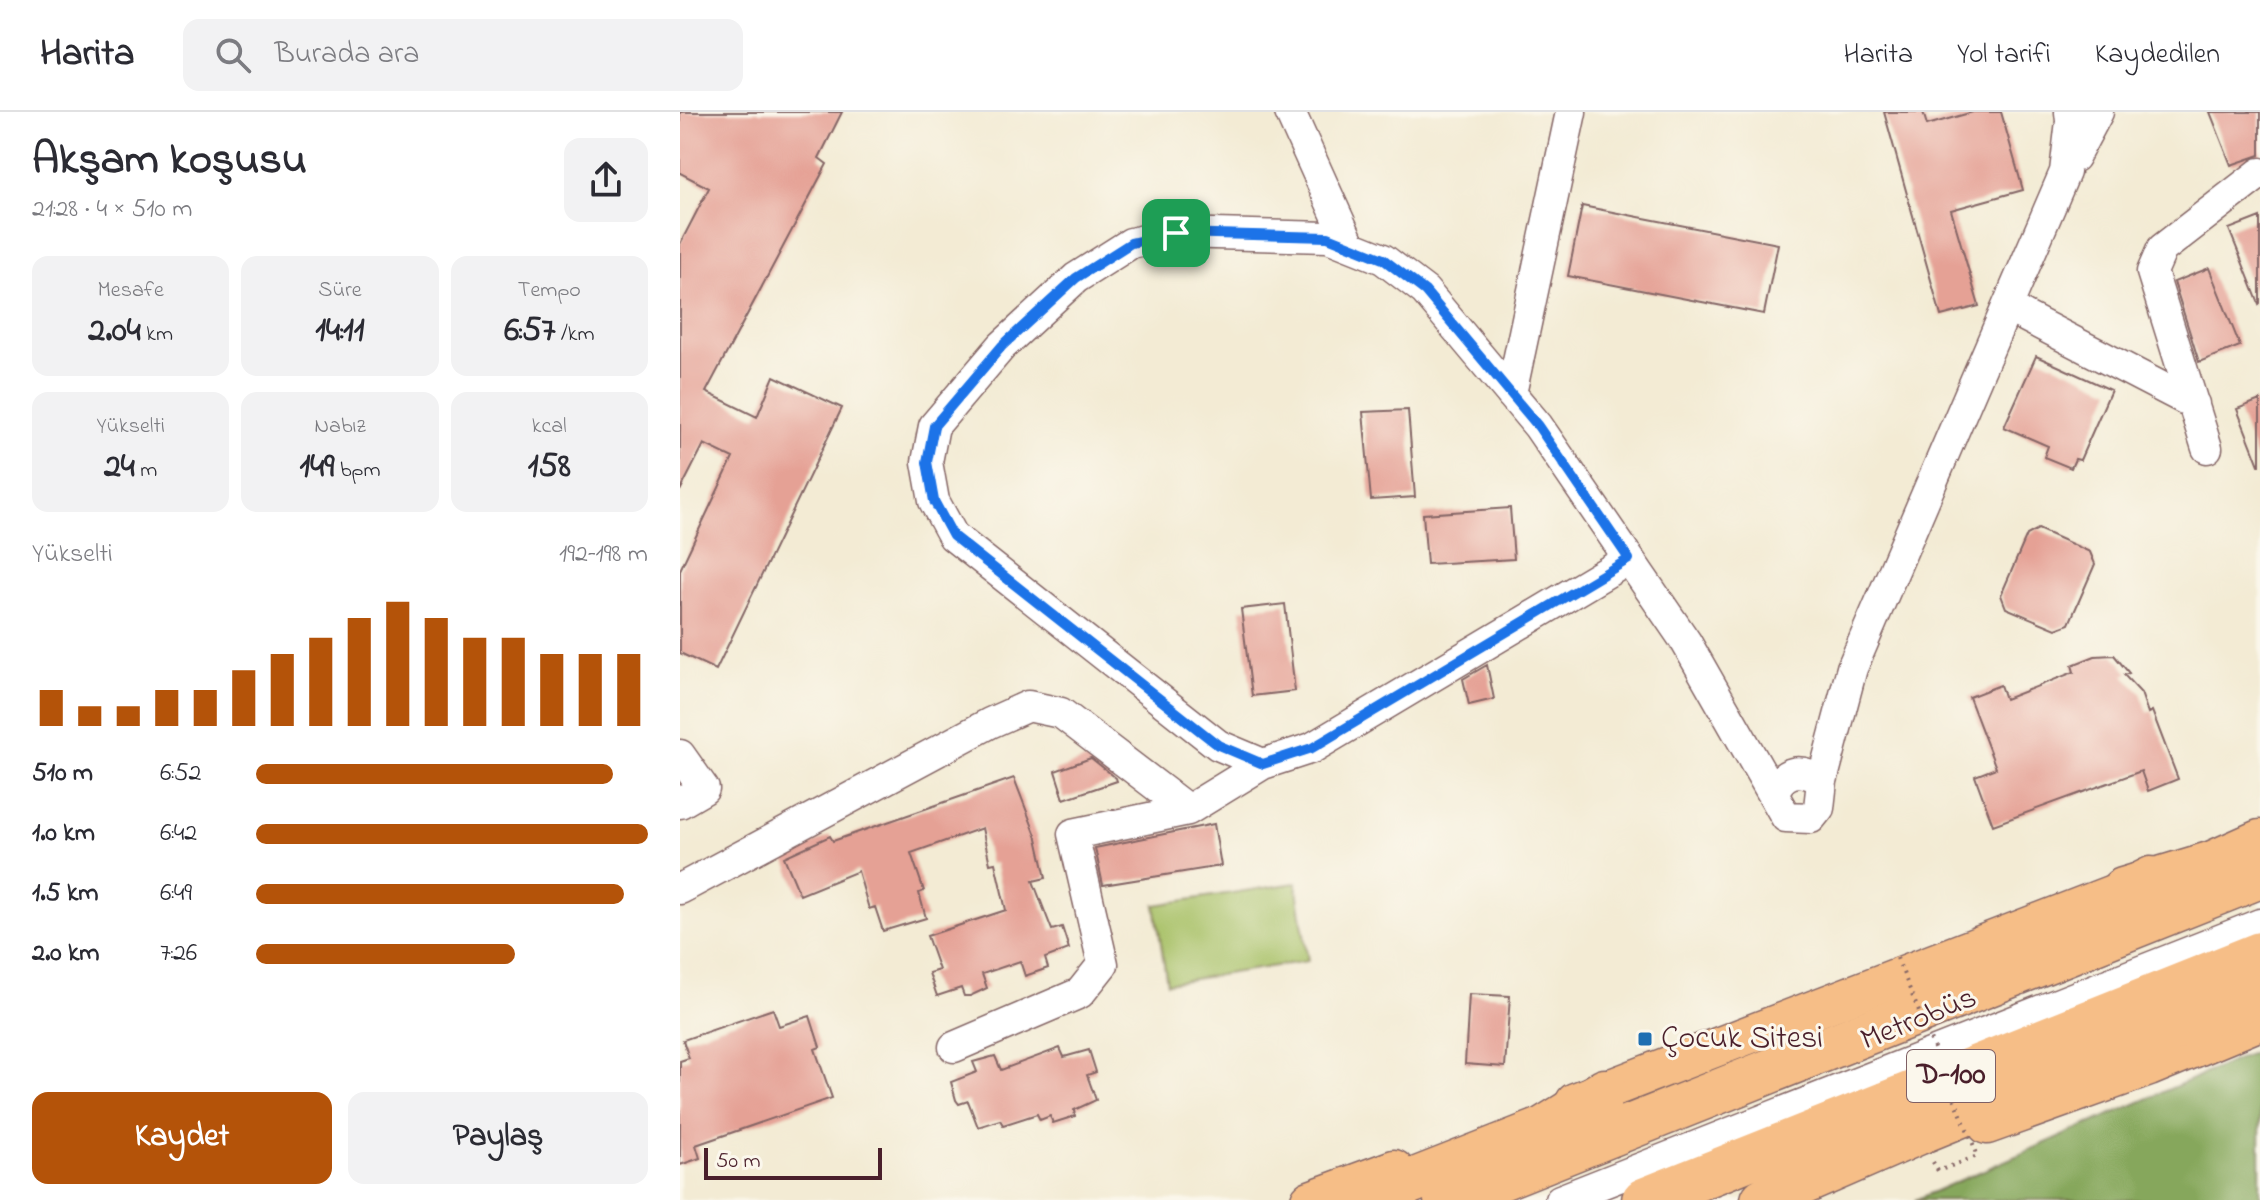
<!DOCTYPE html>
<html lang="tr">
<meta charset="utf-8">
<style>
:root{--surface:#fff;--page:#f2f2f3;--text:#2b2b33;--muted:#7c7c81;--line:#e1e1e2;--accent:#b45309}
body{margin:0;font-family:"Indie Flower",sans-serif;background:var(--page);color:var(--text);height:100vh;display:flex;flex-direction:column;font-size:30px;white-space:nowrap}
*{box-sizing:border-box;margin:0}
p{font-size:26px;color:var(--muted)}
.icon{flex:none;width:44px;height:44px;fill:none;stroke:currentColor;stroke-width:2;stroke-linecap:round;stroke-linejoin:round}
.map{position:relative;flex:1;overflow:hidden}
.drawer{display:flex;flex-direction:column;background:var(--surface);width:680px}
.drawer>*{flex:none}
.scale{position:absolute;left:24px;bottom:20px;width:178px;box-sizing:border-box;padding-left:8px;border:4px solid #4a1f2b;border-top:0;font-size:22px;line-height:28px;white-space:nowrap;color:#4a1f2b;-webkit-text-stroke:6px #fbf7ec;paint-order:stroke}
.pin{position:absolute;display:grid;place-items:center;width:68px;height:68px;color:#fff;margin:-34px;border-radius:16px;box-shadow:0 4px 12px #0006}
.round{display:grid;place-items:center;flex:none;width:84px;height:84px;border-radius:16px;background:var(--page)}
.headline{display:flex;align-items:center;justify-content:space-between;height:136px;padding:0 32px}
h1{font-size:44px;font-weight:700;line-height:60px}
.metrics{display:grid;grid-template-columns:repeat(3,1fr);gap:12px;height:136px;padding:8px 32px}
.metrics div{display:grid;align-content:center;border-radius:16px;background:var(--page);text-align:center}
.metrics b{font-size:34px;font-weight:700}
.metrics small{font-size:22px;font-weight:400}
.metrics p{font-size:22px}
.chart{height:224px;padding:16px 32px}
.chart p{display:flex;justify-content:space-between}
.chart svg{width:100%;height:144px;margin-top:8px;stroke:var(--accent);stroke-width:6}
.button{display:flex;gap:16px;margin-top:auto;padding:16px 32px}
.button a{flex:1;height:92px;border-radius:16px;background:var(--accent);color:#fff;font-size:32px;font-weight:700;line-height:92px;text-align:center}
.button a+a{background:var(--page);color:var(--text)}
ul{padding:0 32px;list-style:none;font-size:26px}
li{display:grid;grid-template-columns:128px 96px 1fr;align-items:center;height:60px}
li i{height:20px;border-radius:10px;background:var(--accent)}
header{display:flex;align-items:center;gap:48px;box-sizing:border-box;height:112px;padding:0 40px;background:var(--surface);border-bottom:2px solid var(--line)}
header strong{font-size:38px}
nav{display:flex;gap:44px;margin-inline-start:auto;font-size:28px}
.search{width:560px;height:72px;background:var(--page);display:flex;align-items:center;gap:20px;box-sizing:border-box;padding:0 28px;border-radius:16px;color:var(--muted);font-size:30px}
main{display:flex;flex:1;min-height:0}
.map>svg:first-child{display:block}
.green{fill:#a8c167;stroke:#797049;stroke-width:2}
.forest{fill:#86a75c;stroke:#686344;stroke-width:2}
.building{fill:#e5a195}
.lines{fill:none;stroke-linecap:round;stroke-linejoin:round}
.minor-casing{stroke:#856666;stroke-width:33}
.major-casing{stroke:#856666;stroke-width:41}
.highway-casing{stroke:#856666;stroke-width:47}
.path{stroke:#856666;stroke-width:4;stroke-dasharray:2 6;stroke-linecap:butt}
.minor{stroke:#fff;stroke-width:30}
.major{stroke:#f6be87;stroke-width:38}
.highway{stroke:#f6be87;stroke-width:44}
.path-bridge{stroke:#856666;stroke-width:4;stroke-dasharray:2 6;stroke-linecap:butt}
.route-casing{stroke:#fff;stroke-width:16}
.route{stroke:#1a73e8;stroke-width:10}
.poi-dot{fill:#1f6fb2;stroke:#fbf7ec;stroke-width:3}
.labels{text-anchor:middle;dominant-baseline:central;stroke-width:6;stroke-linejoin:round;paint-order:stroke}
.shield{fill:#fbf7ec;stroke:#7f6065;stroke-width:2}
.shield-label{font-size:30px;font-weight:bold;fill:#4a1f2b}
.street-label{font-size:32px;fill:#4a1f2b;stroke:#fbf7ec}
.poi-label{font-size:32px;fill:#4a1f2b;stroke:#fbf7ec;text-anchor:start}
</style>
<header>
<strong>Harita</strong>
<div class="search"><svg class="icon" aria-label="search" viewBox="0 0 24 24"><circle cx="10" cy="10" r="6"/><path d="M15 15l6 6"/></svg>Burada ara</div>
<nav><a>Harita</a><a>Yol tarifi</a><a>Kaydedilen</a></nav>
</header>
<main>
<section class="drawer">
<div class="headline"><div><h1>Akşam koşusu</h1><p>21:28 · 4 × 510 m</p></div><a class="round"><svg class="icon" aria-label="share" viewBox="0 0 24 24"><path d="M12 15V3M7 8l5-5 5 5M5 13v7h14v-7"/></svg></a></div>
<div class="metrics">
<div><p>Mesafe</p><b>2.04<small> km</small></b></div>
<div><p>Süre</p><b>14:11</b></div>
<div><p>Tempo</p><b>6:57<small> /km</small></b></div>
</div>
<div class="metrics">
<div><p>Yükselti</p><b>24<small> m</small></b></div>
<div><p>Nabız</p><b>149<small> bpm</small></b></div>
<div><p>kcal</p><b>158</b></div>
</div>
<div class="chart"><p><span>Yükselti</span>192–198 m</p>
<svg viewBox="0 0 160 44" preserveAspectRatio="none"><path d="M5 44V33M15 44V38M25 44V38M35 44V33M45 44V33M55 44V27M65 44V22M75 44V17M85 44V11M95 44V6M105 44V11M115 44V17M125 44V17M135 44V22M145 44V22M155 44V22"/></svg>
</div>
<ul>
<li><b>510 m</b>6:52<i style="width:91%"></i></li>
<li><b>1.0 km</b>6:42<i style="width:100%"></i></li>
<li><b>1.5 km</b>6:49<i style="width:94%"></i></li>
<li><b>2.0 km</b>7:26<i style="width:66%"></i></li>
</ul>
<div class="button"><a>Kaydet</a><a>Paylaş</a></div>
</section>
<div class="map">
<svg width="1580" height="1088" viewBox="0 0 1580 1088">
<rect width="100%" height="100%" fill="#fbf7ec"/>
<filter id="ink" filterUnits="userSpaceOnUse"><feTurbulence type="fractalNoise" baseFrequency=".0125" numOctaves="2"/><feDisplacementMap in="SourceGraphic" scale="16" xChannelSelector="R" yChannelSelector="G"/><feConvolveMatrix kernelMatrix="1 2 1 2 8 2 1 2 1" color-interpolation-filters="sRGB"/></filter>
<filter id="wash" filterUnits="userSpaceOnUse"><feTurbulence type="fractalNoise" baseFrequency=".006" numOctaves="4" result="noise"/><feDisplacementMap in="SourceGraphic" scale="32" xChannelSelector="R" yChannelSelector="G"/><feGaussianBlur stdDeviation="1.8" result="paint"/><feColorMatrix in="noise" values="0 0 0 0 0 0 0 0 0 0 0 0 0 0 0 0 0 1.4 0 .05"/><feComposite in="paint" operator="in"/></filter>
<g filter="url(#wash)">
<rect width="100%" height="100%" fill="#f3ebd4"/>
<path class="green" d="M616,771l12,78 -141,22 -12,-78z"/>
<path class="forest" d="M1580,938v150h-345l330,-144z"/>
<g id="blocks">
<path class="building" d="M0,0h162l-23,46 8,6 -121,228 51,25 17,-41 68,32 -126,262 -36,-17v-83l53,-112 -29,-14 -24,47v-247l29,-56 -29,-15z
M1204,0h39l4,13 46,-13h28l22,78 -72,20 28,96 -38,10z
M1530,0h50v43l-29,10z
M902,94l196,38 -14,70 -196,-38z
M1580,105v86l-1,1 -30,-75z
M1529,156l31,78 -41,16 -25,-80z
M1356,244l75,34 -31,70 -5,-1 -4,9 -27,-11 4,-11 -44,-19z
M1580,288v65h-1l-22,-56z
M728,298l7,87 -44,3 -8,-88z
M830,396l4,51 -87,5 -4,-50z
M1358,417l52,23 5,12 -26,60 -13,5 -50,-21 -5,-13 26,-60z
M605,492l10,87 -43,5 -11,-87z
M1434,543l15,18 -5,2 17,18 7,20 4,-2 26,68 -30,12 -7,-20 -148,54 -18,-49 21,-8 -27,-71 31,-12 5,14 69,-27 -2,-7 23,-9z
M807,553l7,34 -25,6 -6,-26z
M411,646l25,20 1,3 -53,18 -9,-28z
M334,666l23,60 9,40 -13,3 19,49 10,-3 7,22 -24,9 3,10 -23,8 -5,-15 -38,13 5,14 -17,8h-6l-3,-8 -24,8 -8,-23 10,-3 -12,-34 79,-26 -11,-47 -5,1 -8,-36 -71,25 13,38 -5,2 7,25 -43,13 -8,-24 -6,2 -11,-38 -58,24 -16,-38 46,-21 3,5z
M534,712l7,42 -118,19 -8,-37z
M789,882l41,2 -5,71 -40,-3z
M93,897l6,17 31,-10 10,31 -5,2 17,49 -136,47 4,13 -20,7v-104l9,-3 -6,-18z
M380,936l4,9 25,-7 7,22 -9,3 9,25 -22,10 1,6 -22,7 -3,-7 -10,4 -3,-6 -34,11 -3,-5 -22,7 -10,-26 -9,3 -3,-4 -5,-18 26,-10 -4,-10 22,-6 6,14z"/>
</g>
</g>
<g filter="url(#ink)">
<use href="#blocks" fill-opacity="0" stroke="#856666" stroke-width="2"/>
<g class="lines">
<defs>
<path id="minor" d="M610,0l60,133
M1394,45l24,-45
M1327,195l187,97
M831,282l60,-282
M1527,336l-55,-176 10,-23 98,-76
M949,447l-317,189 -49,16 -45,-19 -265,-209 -19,-35 -7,-39 7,-36 68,-80 74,-68 55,-35 45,-10 152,4 55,22 42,32 113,135 148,216 100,175 25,1 8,-10 3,-27 30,-113 213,-496 6,-51 -1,-9
M0,643l24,34 -24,14
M1093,682c10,-25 28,-27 49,-13
M0,777l310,-166 38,-17 33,7 127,97
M274,935l126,-54 23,-29 -30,-130 115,-24 75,-46
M880,1088l700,-276"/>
<path id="major" d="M895,990l548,-212 28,-14
M1307,1013l162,-58 111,-46
M630,1088l84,-31"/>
<path id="highway" d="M1443,778l90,-27 47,-21
M684,1088l178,-70 63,-39
M766,1088l814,-324
M964,1088l616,-246
M1083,1088l154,-67 343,-140"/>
</defs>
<use href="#minor" class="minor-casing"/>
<use href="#major" class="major-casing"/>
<use href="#highway" class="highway-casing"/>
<path class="path" d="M1253,1050l5,9 42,-16"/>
<use href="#minor" class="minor"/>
<use href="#major" class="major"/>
<use href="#highway" class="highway"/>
<path class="path-bridge" d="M1217,846l81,198"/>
</g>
</g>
<g class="lines" filter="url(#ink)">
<defs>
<path id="route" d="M496,121l152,4 55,22 42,32 113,135 91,133 -317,189 -49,16 -45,-19 -265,-209 -19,-35 -7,-39 7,-36 68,-80 74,-68 55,-35z"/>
</defs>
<use href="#route" class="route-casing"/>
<use href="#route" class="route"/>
</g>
<rect class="poi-dot" x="957" y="919" width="16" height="16" rx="4"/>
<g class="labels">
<rect class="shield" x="1227" y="938" width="88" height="52" rx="6"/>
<g class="shield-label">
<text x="1271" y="964">D-100</text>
</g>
<g class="street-label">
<text transform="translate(1239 908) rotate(-22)">Metrobüs</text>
</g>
<g class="poi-label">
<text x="981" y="927">Çocuk Sitesi</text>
</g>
</g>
</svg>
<div class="scale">50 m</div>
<div class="pin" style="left:496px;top:121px;background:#1e9e55"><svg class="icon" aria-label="arrive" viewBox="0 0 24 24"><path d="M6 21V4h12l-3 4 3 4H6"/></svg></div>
</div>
</main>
